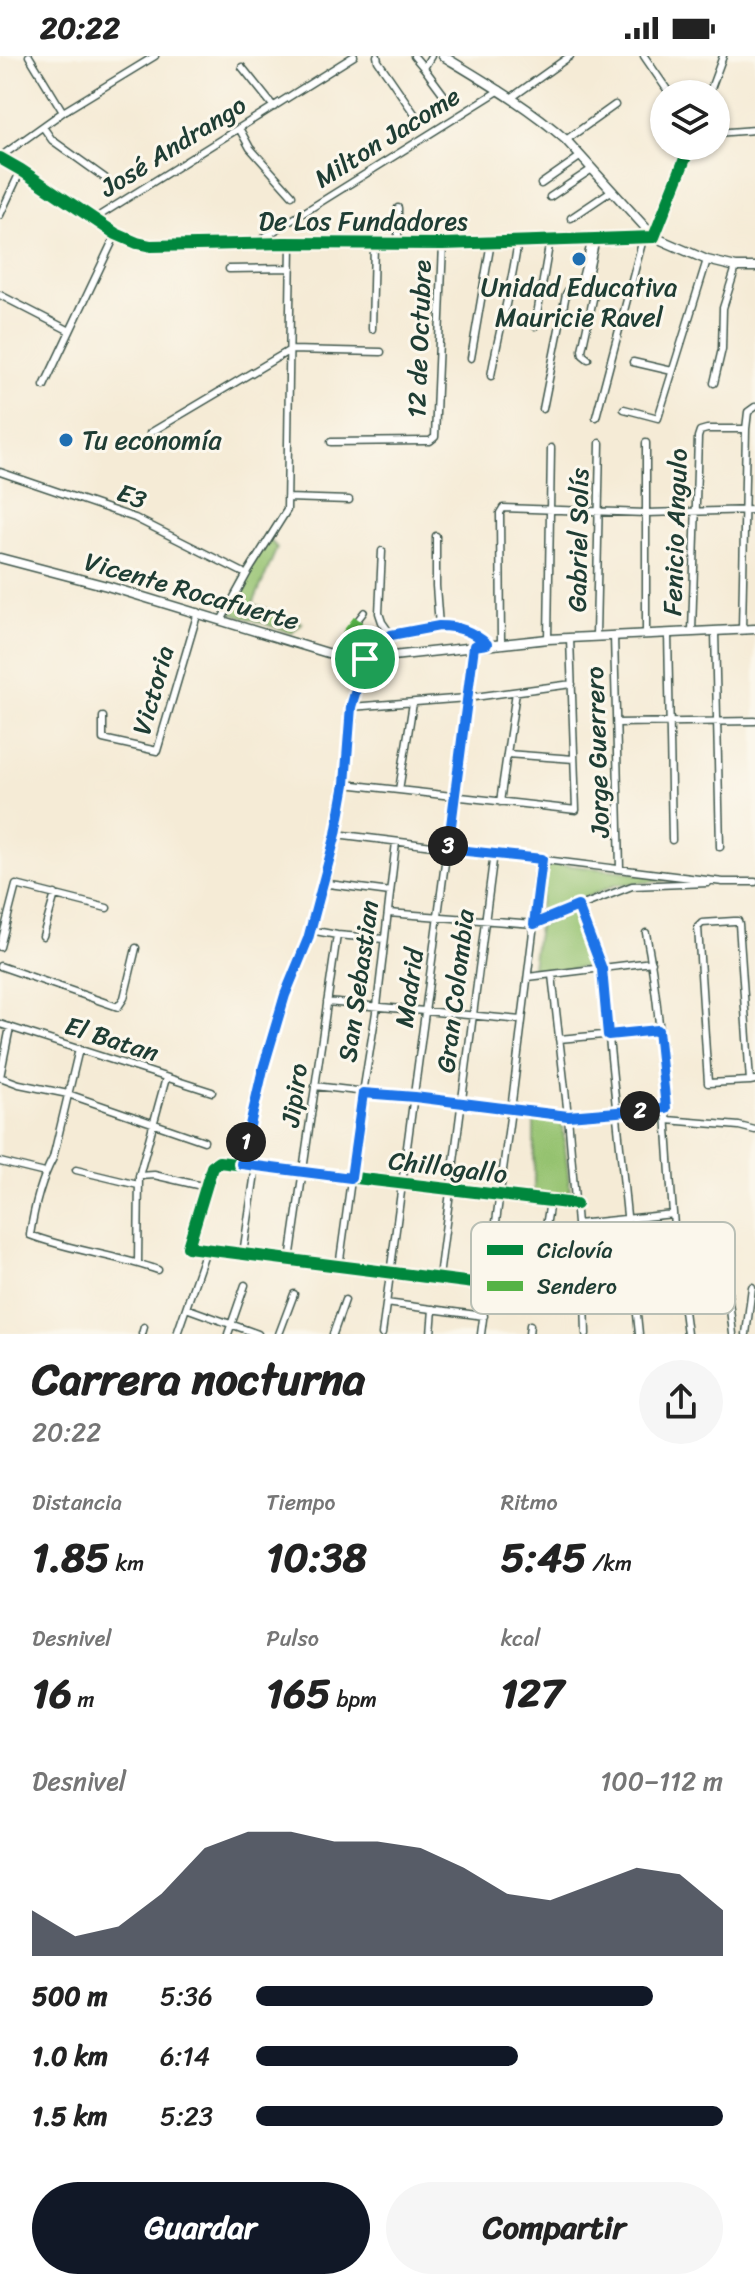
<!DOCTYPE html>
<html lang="es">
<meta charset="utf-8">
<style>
:root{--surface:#fff;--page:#f6f6f6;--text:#222;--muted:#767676;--accent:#111827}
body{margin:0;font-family:Sriracha,sans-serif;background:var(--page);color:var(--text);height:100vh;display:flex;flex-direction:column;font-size:30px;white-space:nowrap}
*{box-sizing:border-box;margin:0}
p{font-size:26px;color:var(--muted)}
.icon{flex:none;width:44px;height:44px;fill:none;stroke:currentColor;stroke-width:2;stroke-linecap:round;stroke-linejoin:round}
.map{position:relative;height:1278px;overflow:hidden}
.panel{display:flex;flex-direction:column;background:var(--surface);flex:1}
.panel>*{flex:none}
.tools{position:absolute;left:650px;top:24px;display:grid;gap:16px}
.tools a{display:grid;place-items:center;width:80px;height:80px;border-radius:50%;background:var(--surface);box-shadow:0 2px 6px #0004;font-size:40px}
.pin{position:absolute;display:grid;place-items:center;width:68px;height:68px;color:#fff;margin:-34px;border:4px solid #fff;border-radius:50%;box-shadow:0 2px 8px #0007}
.km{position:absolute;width:40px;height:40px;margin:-20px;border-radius:50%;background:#222;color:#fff;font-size:22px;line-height:40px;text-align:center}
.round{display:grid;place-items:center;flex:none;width:84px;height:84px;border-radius:42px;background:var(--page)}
.overview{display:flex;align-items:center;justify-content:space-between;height:136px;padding:0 32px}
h1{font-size:44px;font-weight:700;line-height:60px}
.figures{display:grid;grid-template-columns:repeat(3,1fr);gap:12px;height:136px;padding:8px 32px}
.figures div{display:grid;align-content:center}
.figures b{font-size:40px;font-weight:700}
.figures small{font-size:22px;font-weight:400}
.figures p{font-size:22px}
.chart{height:224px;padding:16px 32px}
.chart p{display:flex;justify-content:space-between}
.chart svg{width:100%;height:144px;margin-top:8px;fill:var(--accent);opacity:.7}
.primary-button{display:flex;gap:16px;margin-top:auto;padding:16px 32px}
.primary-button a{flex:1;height:92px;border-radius:48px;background:var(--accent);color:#fff;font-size:32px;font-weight:700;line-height:92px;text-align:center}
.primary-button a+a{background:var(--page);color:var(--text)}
ul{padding:0 32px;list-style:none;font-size:26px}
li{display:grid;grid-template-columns:128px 96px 1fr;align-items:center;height:60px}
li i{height:20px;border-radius:10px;background:var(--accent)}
.status{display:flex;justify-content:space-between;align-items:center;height:56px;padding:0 40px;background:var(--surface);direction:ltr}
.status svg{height:22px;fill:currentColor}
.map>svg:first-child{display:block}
.green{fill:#95c270;stroke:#5a8052;stroke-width:2}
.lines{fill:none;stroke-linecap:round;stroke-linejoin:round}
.pedestrian-casing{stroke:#3f574c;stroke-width:8}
.minor-casing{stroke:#3f574c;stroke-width:9}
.tertiary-casing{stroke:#3f574c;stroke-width:11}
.pedestrian{stroke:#fff;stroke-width:5}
.minor{stroke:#fff;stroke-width:6}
.tertiary{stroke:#fff;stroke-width:8}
.quiet{stroke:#55b346;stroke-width:10;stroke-dasharray:20 10;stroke-linecap:butt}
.cycleway-casing{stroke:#fbf7ec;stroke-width:17}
.cycleway{stroke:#00873e;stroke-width:12}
.route-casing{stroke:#fff;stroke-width:16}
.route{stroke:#1a73e8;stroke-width:10}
.poi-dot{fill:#1f6fb2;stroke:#fbf7ec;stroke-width:3}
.labels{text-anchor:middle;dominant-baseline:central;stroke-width:6;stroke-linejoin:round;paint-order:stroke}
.street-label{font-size:26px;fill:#1f3d34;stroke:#fbf7ec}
.poi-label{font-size:26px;fill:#1f3d34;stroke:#fbf7ec}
.key{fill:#fbf7ec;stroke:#b9bfb5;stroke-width:2}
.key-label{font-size:22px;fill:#1f3d34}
</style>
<div class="status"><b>20:22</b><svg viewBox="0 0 49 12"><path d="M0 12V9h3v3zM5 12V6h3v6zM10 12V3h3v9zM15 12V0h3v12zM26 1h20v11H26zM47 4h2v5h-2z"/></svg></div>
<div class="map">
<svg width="755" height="1278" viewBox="0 0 755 1278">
<rect width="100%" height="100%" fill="#fbf7ec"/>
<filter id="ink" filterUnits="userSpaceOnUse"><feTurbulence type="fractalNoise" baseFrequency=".0125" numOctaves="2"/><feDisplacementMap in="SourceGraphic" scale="16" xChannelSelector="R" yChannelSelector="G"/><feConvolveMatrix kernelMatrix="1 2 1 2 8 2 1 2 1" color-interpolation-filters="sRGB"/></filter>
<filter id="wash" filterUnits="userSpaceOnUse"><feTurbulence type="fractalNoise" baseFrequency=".006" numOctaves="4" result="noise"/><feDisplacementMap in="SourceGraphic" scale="32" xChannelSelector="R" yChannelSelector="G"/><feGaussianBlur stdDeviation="1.8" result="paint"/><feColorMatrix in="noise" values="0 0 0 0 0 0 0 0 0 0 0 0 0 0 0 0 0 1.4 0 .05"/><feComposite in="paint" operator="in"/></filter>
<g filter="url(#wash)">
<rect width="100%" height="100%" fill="#f5ebd6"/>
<path class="green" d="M269,483l8,9 -24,56 49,19 -10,10 -63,-21 16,-42z
M545,807l76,8 53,9 -59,5 -77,33z
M577,854l21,56 -67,7 7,-47z
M534,1064l28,2 9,77 -37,-5z"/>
</g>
<g filter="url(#ink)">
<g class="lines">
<defs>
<path id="pedestrian" d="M346,579l18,-23"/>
<path id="minor" d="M29,0l34,56
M377,0l1,5 42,61
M414,0l10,12 7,-12
M644,0l26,38
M242,11l32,40
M424,12l23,31
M709,38l14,-38
M511,42l59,-42
M43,71l9,13 53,38
M239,72l11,20 42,47
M716,77l39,-3
M566,84l49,-35
M0,101l63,-45 92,-56
M0,102l21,12 95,64 21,9 14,3 133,-3 159,1 211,-7 36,-91
M541,128l40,-28
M550,141l42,-28
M398,152v36
M0,159l21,-45
M571,162l40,-27
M94,163l260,-163
M255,187l245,-153
M229,213l62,-1
M0,239l70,36
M535,270l15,-86
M372,273l2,-85
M471,302l20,-116
M588,303l-5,-4 -1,-5 11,-51v-6l-6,-5 -1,-4 9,-41
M633,306l39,9
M491,320c8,-46 21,-90 27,-136
M714,327l8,-34 1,-41 13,-41
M44,330l72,-152
M543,353l23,-115 3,-5h8l3,-3 12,-47
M624,353l34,9 49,-158
M596,361l47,-178
M150,377l140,-83 91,2
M331,386l94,-1h5l5,-4 8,-193
M0,416l135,46 107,54
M287,442l62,2
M436,480v50l3,40
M382,495l-3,62 3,9 9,13
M222,563l26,-47 39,-62 4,-267
M742,574l4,-201 2,-17 7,-5
M715,575l5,216
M692,576l6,-195 2,-6 7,-2h39
M668,577l4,207
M646,578v-191
M596,580l4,-193
M614,580l6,232
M548,583l3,-191
M501,587l-1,-130 3,-5 143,5 109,-3
M351,651l116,-9 105,-14
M103,661v22l54,12 41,-139
M617,667l138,-2
M507,698l67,5
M345,728l231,26 -6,-172
M399,734l14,-87
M500,746l16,-110
M336,778l387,48h32
M321,827l69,9
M578,850l24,63 37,365
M388,857l146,11 98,-38 76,-3
M310,874l27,5 47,4
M646,877c18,92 19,187 27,280 3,40 9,81 14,121
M43,880l12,-42
M0,891l16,-62 91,23
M0,910l118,41 6,-9 12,-50
M552,919l16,141 9,108 8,73 1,37
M528,921l124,-15
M327,946l194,18
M0,968l212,68
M559,983l99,-9
M79,993l-26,109c-13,24 -19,50 -23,77 42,16 86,20 128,35
M0,1021l19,7 49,10 136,47
M0,1021l10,-50
M750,1025l-11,-157 -1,-3h-4l-32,2 -4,4 10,156 42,-2 5,-1
M315,1030l253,30 98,-8
M667,1064l72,6 16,4
M0,1106l45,11
M241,1108l22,-95 22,-74 23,-56 28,-105 9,-50 6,-77 14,-48 6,-10 20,-14 48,-9 26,4 13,7 9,7
M76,1114l62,15
M139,1120l15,-1 52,12
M576,1148l-357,-42 -7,5 -24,80 397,50
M577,1168l96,-10
M243,1198l13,-88
M290,1204l47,-325
M138,1207l1,-87 27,-98
M339,1211l24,-174 14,-87 19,-164
M439,1221l55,-424
M727,1228l6,50
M536,1234l14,-89
M386,1247l98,13
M186,1252l72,26
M142,1278l2,-7
M177,1278l29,-84
M228,1278l17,-49
M279,1278l15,-40
M333,1278l12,-34
M382,1278l92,-688
M431,1278l2,-25
M481,1278l30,-224 31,-251
M529,1278l1,-9
M746,1278l6,-47"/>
<path id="tertiary" d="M443,0c43,26 86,51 123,84l88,97 53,23 29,7h19
M0,502l107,28 224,68 34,5 183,-20 207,-10"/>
</defs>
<use href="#pedestrian" class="pedestrian-casing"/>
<use href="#minor" class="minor-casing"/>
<use href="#tertiary" class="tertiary-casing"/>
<use href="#pedestrian" class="pedestrian"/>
<use href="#minor" class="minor"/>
<use href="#tertiary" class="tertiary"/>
<path class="quiet" d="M346,579l18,-23"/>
<defs>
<path id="cycleway" d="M0,102l21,12 95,64 21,9 14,3 133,-3 159,1 211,-7 36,-91
M576,1148l-357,-42 -7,5 -24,80 397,50"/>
</defs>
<use href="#cycleway" class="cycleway-casing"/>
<use href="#cycleway" class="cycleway"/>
</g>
</g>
<g class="lines" filter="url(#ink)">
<defs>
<path id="route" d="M439,570c19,0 33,5 48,18l-13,2 -26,203 94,10 -8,65 44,-18 24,63 6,66 50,-5 8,78 -98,8 -153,-19 -52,-4 -12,85 -110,-14 22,-95 22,-74 23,-56 28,-105 9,-50 6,-77 14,-48 6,-10 20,-14z"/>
</defs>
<use href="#route" class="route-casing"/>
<use href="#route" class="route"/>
</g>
<g class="poi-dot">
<circle cx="579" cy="203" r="8"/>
<circle cx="66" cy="384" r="8"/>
</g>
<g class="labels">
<g class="street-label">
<text transform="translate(387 81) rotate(-32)">Milton Jacome</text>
<text transform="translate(173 90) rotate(-32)">José Andrango</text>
<text x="363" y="165">De Los Fundadores</text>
<text transform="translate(419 283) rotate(-88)">12 de Octubre</text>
<text transform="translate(132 440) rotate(22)">E3</text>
<text transform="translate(675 476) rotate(-88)">Fenicio Angulo</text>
<text transform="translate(578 484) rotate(-89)">Gabriel Solís</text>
<text transform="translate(192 535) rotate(16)">Vicente Rocafuerte</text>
<text transform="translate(153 634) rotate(-74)">Victoria</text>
<text transform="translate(597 696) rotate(-92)">Jorge Guerrero</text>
<text transform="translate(358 925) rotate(-82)">San Sebastian</text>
<text transform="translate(409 932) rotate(-82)">Madrid</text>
<text transform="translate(455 935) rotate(-83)">Gran Colombia</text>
<text transform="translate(112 983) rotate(18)">El Batan</text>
<text transform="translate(294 1039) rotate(-82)">Jipiro</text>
<text transform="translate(448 1111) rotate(7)">Chillogallo</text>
</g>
<g class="poi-label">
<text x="579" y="231">Unidad Educativa<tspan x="579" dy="30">Mauricie Ravel</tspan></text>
<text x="82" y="384" text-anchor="start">Tu economía</text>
</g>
</g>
<rect x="471" y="1166" width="264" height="92" rx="12" class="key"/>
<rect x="487" y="1189" width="36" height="10" fill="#00873e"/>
<rect x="487" y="1225" width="36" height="10" fill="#55b346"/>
<g class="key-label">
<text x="537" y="1202">Ciclovía</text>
<text x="537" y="1238">Sendero</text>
</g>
</svg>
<div class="tools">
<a><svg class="icon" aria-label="layers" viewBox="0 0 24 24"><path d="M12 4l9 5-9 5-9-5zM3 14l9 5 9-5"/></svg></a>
</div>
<div class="pin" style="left:365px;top:603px;background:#1e9e55"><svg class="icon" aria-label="arrive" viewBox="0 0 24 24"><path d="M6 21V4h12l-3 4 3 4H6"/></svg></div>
<b class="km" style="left:246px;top:1086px">1</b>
<b class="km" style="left:640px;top:1055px">2</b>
<b class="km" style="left:448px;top:790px">3</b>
</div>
<section class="panel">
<div class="overview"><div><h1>Carrera nocturna</h1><p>20:22</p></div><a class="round"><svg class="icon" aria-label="share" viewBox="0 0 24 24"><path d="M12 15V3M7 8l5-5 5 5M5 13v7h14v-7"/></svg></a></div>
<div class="figures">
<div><p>Distancia</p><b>1.85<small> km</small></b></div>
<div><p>Tiempo</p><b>10:38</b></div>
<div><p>Ritmo</p><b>5:45<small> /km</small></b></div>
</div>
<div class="figures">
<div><p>Desnivel</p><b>16<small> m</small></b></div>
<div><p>Pulso</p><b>165<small> bpm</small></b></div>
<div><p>kcal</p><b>127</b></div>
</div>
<div class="chart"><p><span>Desnivel</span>100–112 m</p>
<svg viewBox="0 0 160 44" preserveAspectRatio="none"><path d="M0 44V30L10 38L20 35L30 25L40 11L50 6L60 6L70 9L80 9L90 11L100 17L110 25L120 27L130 22L140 17L150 19L160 30V44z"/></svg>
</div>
<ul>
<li><b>500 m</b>5:36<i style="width:85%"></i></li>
<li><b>1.0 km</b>6:14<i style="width:56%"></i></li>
<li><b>1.5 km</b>5:23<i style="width:100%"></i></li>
</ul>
<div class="primary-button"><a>Guardar</a><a>Compartir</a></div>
</section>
